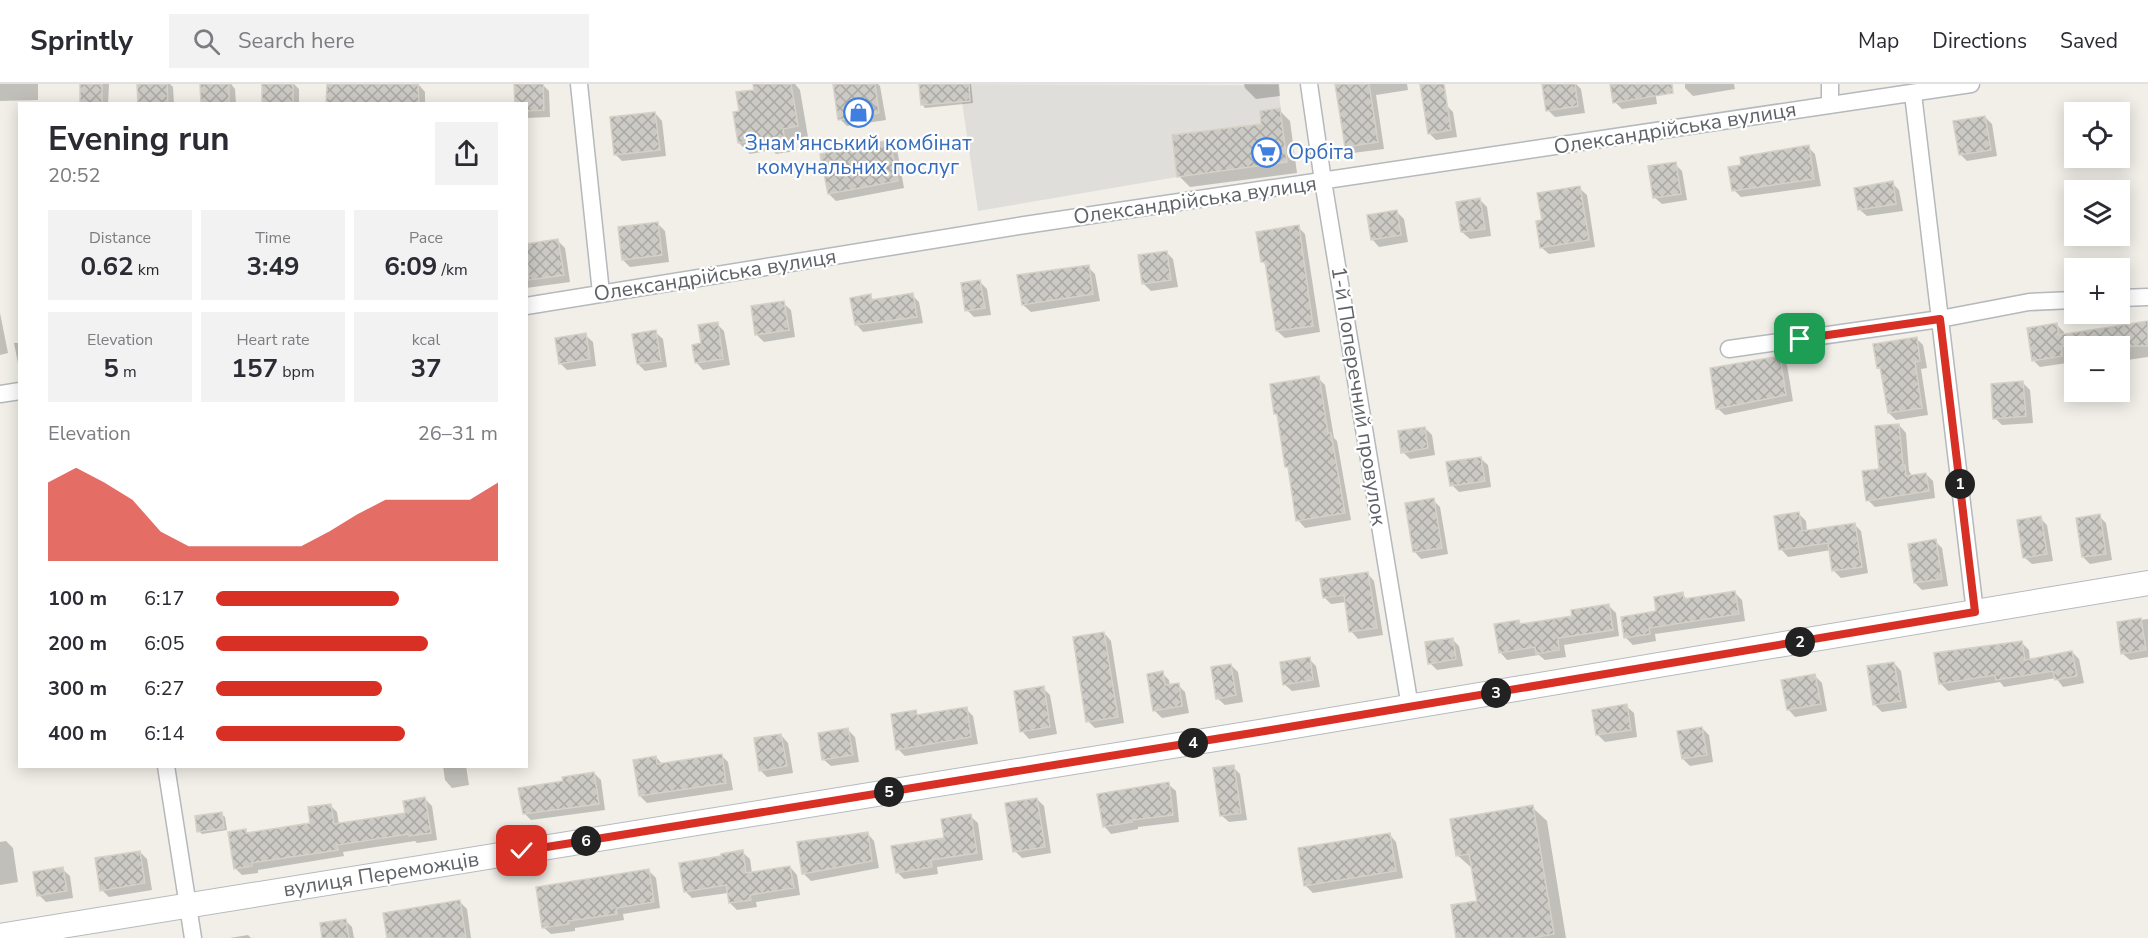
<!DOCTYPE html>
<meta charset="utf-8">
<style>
:root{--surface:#fff;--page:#f2f2f3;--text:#2b2b33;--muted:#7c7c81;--line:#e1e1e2;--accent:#d93025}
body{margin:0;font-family:"Nunito Sans",sans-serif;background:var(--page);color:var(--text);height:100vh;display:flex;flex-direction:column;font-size:22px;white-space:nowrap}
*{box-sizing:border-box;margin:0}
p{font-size:20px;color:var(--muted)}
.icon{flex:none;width:33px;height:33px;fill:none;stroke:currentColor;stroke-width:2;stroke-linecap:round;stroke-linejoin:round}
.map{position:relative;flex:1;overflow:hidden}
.details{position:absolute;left:18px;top:18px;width:510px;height:666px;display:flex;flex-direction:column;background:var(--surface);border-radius:0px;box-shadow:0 3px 15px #0003}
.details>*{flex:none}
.controls{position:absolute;left:2064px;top:18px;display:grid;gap:12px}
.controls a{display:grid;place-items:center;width:66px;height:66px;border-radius:0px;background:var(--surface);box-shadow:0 3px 15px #0003;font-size:30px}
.pin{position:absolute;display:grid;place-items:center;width:51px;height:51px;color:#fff;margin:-26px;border-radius:12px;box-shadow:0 3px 9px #0006}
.km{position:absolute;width:30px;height:30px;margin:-15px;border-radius:50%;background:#222;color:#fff;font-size:16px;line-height:30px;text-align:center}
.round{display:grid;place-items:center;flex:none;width:63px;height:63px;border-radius:0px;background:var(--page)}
.overview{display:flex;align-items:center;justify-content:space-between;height:102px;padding:0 30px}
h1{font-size:33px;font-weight:700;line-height:45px}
.stats{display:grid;grid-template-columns:repeat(3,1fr);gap:9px;height:102px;padding:6px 30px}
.stats div{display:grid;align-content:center;border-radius:0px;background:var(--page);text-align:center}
.stats b{font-size:26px;font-weight:700}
.stats small{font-size:16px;font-weight:400}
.stats p{font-size:16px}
.chart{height:168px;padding:12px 30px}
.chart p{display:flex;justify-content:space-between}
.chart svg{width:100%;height:108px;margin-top:6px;fill:var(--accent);opacity:.7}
ul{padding:0 30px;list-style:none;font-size:20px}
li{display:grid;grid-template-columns:96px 72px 1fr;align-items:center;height:45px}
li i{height:15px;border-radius:8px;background:var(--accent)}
header{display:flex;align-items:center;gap:36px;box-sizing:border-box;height:84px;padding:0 30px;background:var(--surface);border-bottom:2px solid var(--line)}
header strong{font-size:28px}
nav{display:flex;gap:33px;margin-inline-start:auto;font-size:21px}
.search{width:420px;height:54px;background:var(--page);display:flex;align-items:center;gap:15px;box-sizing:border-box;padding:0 21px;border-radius:0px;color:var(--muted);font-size:22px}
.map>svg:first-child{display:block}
.industrial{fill:#e0deda}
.shadow{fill:#0003}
.building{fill:url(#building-cross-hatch);stroke:#d6d1c6;stroke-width:1.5}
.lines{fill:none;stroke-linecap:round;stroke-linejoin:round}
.street-casing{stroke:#b5b8bc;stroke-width:19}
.secondary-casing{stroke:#b6babf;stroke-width:26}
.street{stroke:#fff;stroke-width:16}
.secondary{stroke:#fff;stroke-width:24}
.route-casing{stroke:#fff;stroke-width:12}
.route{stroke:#d93025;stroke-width:8}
.labels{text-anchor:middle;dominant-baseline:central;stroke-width:4.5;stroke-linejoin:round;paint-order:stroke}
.street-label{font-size:21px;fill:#5f6368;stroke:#fff}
.shop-label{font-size:21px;fill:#366cbe;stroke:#fff}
</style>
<header>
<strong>Sprintly</strong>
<div class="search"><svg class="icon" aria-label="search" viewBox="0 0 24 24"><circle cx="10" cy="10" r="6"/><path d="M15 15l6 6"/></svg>Search here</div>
<nav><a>Map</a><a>Directions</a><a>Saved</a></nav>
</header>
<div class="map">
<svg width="2148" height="854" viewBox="0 0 2148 854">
<defs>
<pattern id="building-cross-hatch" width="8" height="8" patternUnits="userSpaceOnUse" patternTransform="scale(1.5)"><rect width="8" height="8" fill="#cccac5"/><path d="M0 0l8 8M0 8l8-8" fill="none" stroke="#a9a8a4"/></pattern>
</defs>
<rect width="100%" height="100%" fill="#f1efe8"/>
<path class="industrial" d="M919,0l359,1 9,77 -110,15 -199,34 -16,-109 -41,3z"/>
<path class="shadow" d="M0,0h38v16l-38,1z
M82,0h27l-1,20h-26z
M138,0h32l3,3 1,17h-35z
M202,0h29l4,5 1,15h-34z
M263,0h31l5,5v15h-35z
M328,0h90l7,8v12h-97z
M542,0l7,7 1,26 -24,1v-14z
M755,0h40l5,6 8,47 -15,2 2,12 -19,3 -4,-4 -22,4 -11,-11 2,-31 15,-21z
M840,0h38l2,2 6,34 -39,6 -7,-7z
M920,0h51l2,19 -48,5 -3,-4z
M1244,0h35l1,12 -24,3 -11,-11z
M1335,0h72l1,6 -32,5 8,54 -31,4 -7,-7z
M1560,0h16l5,5 4,24 -30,4 -7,-7z
M1612,0h42l3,20 -35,5 -7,-7z
M1685,0h49l1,5 -42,7 -8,-8z
M1446,21l7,7 4,25 -21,3 -7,-7z
M2088,25l4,3h-18v37l-4,-4 -5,-32z
M1279,26l11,11 7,52 -107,14 -11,-11 84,-51z
M655,29l7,8 4,35 -44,5 -7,-7z
M1985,33l7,7 5,32 -30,5 -7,-7z
M890,58l7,7 7,39 -68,13 -7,-7z
M1808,63l7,7 6,32 -80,11 -7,-7 9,-24z
M1675,80l7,7 5,29 -25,4 -8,-7z
M1892,99l7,7 4,21 -36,5 -8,-7z
M1579,104l8,7 8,52 -46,7 -8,-7z
M1480,116l7,7 4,29 -21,3 -8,-7z
M1397,128l7,7 4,23 -29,5 -7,-8z
M658,140l7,7 4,31 -39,5 -7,-7z
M1298,143l7,7 15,98 -35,6 -8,-7 -10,-65 -4,-4z
M558,157l7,7 5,34 -44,6v-42z
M1166,168l7,7 5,28 -27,4 -7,-7z
M1088,183l7,7 5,27 -69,11 -8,-7z
M980,198l7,7 4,26 -17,2 -7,-7z
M912,211l7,7 4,21 -60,9 -7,-8 14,-28 5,5z
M783,219l8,7 4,27 -31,5 -7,-7z
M0,229l8,40 -8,2z
M2148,238v35l-28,4v5v-20h-46v16l-34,5 -7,-7 24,-35 7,7v4z
M717,240l7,7 6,34 -27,5 -7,-8 7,-18z
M655,248l8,7 4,28 -22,4 -7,-7z
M585,251l8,7 3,24 -29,4 -7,-7z
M1916,254l7,7 4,23 -6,1 7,46 -32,5 -7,-7 -6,-42 -5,-4z
M14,259h6v22l-2,-2z
M1780,274l7,7 6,36 -68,14 -8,-7z
M1318,294l7,7 9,53 3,3 14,79 -46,8 -7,-8 -19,-103 -3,-3z
M2023,299l7,7 3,33 -31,2 -7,-7z
M1899,341l7,8 3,38 3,5 14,-2 7,7 2,17 -60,9 -7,-7z
M1425,344l7,7 3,20 -25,4 -7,-7z
M1480,374l8,7 3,22 -32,5 -7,-7z
M1433,416l7,7 8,47 -27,5 -7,-8z
M1799,430l7,7 1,11 47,-8 7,7 7,42 -27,5 -7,-7 -3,-21 -43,7 -7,-8z
M2099,432l7,7 6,37 -22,4 -7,-7z
M2040,434l7,7 6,36 -21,3 -8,-7z
M1935,457l7,7 6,38 -26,4 -7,-7z
M1367,489l7,8 9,54 -25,4 -7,-8 -5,-29 -15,2 -7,-7z
M1734,508l8,8 3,21 -90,13 1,7 -23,4 -7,-7 -3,-20 35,-6 24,-18 6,6z
M1608,521l8,8 3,23 -55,9 2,12 -21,3 -6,-5 -32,5 -7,-8 19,-30 3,3 52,-8z
M2148,535v38l-18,3 -8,-7 -4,-30z
M1104,549l7,8 13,82 -29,5 -7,-7z
M1452,555l7,7 4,20 -26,4 -7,-7z
M2022,559l7,7 1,11 42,-9 7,7 5,24 -21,4 -7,-9 -52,9 -4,-5 -52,9 -8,-8z
M1309,575l7,7 4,21 -28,4 -8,-7z
M1894,579l7,8 6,37 -25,4 -8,-8z
M1231,581l7,7 5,30 -18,3 -8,-7z
M1162,589l7,7 1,6 8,-1 7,7 4,21 -27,5 -8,-8z
M1815,592l7,7 5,28 -32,6 -7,-8z
M1043,604l7,7 7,39 -28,5 -7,-8z
M1626,622l8,7 3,24 -32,5 -7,-7z
M966,625l7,7 5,28 -73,12 -7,-7 17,-37 5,4z
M1702,644l7,7 4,27 -23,4 -7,-7z
M848,646l7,7 4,25 -28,4 -8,-7z
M781,651l7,8 5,30 -26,4 -7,-7z
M721,671l7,7 5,28 -86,13 -7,-7 16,-39 7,8z
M443,682h23l3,19 -17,3 -7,-8z
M1233,683l7,7 7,46 -18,2 -8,-7z
M594,689l7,7 4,30 -74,10 -7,-7 41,-31z
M1168,700l8,7 3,31 -41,5v2l-27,5 -7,-8z
M425,715l7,7 5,34 -20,3 -2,-2 -72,11 1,4 -86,14v3l-16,2 -7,-7 10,-37 3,3 64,-10 18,-19 7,7 2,13 68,-11z
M1037,715l7,7 7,47 -29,5 -7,-7z
M1532,723l15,14 19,117h-108l20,-36 -5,-33 -16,-14z
M221,730l4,3 2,13 -25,4 -3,-3z
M970,732l8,7 5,37 -46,7 1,7 -34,5 -7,-7 48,-33z
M867,749l7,8 5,27 -68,13 -7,-7z
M1389,750l7,8 7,36 -90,15 -7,-7z
M6,757l7,7 5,34 -18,3v-43z
M140,768l7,7 5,31 -43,7 -7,-7z
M742,768l8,7 2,14 38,-6 7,8 3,20 -44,7 1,5 -20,3 -7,-7 -2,-10 -36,5 -7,-7z
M62,785l8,7 3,22 -27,4 -7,-7z
M648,786l8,8 4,30 -37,6 1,6 -49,8v3l-24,3 -8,-7z
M460,818l7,7 4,29h-83z
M345,836l7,7 2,11h-30z
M248,851l3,3h-21z"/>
<path class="building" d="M80,0h22v20h-22z
M137,0h30l1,20h-30z
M200,0h29v20h-28z
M262,0h31v20h-31z
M327,0h91l1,20h-93z
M514,0h29l1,26 -18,1v-7h-11z
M753,0h38l7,42 -15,3 2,12 -21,3 -1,-5 -25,4 -5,-31 6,-1 -3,-19 18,-2z
M833,0h42l4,29 -41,7z
M919,0h50l1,17 -49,4z
M1335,0h34l9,58 -33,5z
M1420,0h24l7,46 -23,4z
M1542,0h33l3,22 -32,5z
M1610,0h62l1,9 -60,10z
M1280,24l7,54 -110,15 -5,-42 89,-11 -1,-13z
M655,28l5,38 -46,5 -4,-38z
M1985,32l6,34 -32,5 -6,-34z
M890,56l8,41 -70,13 -8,-40z
M1809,61l5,34 -82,12 -4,-24 13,-2 -1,-8z
M1676,78l5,32 -28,4 -5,-32z
M1893,97l3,23 -38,6 -4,-22z
M1580,102l9,54 -49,8 -4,-27 6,-1 -5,-27z
M1480,114l5,31 -24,3 -5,-30z
M1397,126l4,25 -30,5 -4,-25z
M658,138l4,33 -40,5 -4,-33z
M1299,141l14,101 -37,5 -11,-69h-4l-5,-30z
M558,155l6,36 -35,5 -3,-36z
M1167,167l4,29 -29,4 -4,-29z
M1089,181l4,29 -71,11 -5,-30z
M980,196l5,28 -20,3 -4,-28z
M913,209l4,24 -62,8 -5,-27 21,-4v6z
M784,217l5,29 -34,5 -4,-29z
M2148,237v25h-87l1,10 -30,5 -5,-33 30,-5 2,12z
M718,238l5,37 -28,4 -3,-18 9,-2 -3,-18z
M656,246l5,31 -24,3 -5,-30z
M586,249l4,26 -31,5 -4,-26z
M1917,253l3,24 -5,1 7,46 -34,5 -8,-46 -3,1 -4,-24z
M1780,272l6,39 -70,14 -6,-41z
M1319,292l9,57h3l14,80 -49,8 -8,-54h-3l-8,-53h-3l-4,-30z
M2023,297l3,35 -33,3 -2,-35z
M1899,340l4,41h2l1,11 20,-3 3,18 -63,10 -4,-30 17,-2 -4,-43z
M1425,343l3,21 -27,5 -3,-22z
M1481,373l4,24 -35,5 -4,-24z
M1434,414l8,50 -29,4 -8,-49z
M1799,428l3,19 53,-8 7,44 -30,4 -4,-28 -49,7 -5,-34z
M2100,430l6,40 -24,3 -6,-39z
M2041,432l6,38 -24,4 -6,-38z
M1936,455l6,40 -28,4 -6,-39z
M1368,488l9,56 -28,4 -5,-37 -21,3 -3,-19z
M1735,507l4,23 -90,14 1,6 -26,4 -3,-21 35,-6 -2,-14 29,-5 1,7z
M1609,520l4,26 -55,8 1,12 -23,4 -1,-7 -36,6 -5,-29 25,-4 1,4 52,-8 -1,-6z
M2141,534l5,32 -25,4 -4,-32z
M1104,548l14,85 -32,5 -13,-85z
M1453,554l3,21 -28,5 -3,-22z
M2022,557l3,19 47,-9 5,25 -22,4 -2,-9 -57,9 -1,-5 -56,9 -5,-31z
M1310,573l3,23 -30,5 -3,-23z
M1894,578l7,39 -28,4 -6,-39z
M1231,580l5,31 -20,4 -5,-32z
M1163,587l2,14 14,-2 3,23 -29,5 -6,-37z
M1815,590l6,30 -34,6 -6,-30z
M1044,602l6,41 -30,5 -6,-41z
M1627,620l4,26 -35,5 -4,-25z
M967,623l4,30 -75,13 -5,-36 25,-4 1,5z
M1702,643l5,28 -25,4 -5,-28z
M848,644l5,27 -31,5 -4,-27z
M781,650l6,32 -28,5 -5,-33z
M722,670l4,29 -87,13 -6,-36 23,-4 1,8z
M1234,681l7,48 -21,3 -7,-48z
M594,688l5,32 -76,10 -5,-26 45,-7 -1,-4z
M1169,698l4,33 -42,5 1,2 -29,5 -6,-33z
M425,713l6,36 -22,3 -1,-2 -71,11 1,5 -87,13 1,3 -18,3 -6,-37 18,-3v4l64,-10 -2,-16 23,-3 3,20 71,-11 -2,-12z
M1037,714l8,49 -32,5 -8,-49z
M1533,721l21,129 -22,4h-76l-5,-33 26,-4 -8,-47 -13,2 -6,-37z
M222,728l2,16 -27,4 -2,-16z
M971,730l6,39 -46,7 1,7 -36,6 -5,-27 53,-8 -3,-19z
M868,748l4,29 -70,13 -5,-32z
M1390,749l6,38 -92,15 -6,-38z
M743,766l3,23 44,-7 4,22 -44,7 1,5 -22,3 -3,-18 -42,7 -5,-29 42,-7v-2z
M140,767l5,32 -45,8 -5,-33z
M63,783l4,24 -30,5 -4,-24z
M649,785l5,33 -38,6 1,6 -49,7 1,3 -27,4 -6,-41z
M460,816l6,38h-79l-4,-25z
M346,835l3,19h-27l-2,-15z"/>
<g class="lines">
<defs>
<path id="street" d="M579,0l22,209
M1309,0l14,97 87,526
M1830,0v21
M1913,10l62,518
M2120,214l28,-1
M526,222l499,-81 946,-141
M1729,265l211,-30 89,-17 45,-2
M0,310l20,-3
M166,682l27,172"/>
<path id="secondary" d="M0,852l1271,-206 877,-147"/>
</defs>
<use href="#street" class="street-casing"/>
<use href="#secondary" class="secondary-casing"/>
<use href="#street" class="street"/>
<use href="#secondary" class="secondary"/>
</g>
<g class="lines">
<defs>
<path id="route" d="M522,767l749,-121 704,-118 -35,-293 -140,20"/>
</defs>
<use href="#route" class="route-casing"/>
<use href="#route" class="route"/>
</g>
<defs>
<symbol id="shop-ring" viewBox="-11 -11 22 22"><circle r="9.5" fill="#fff" stroke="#3f7fe0" stroke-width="1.5"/><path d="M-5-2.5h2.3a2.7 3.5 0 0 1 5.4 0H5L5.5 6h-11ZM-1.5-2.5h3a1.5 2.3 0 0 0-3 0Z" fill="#3f7fe0"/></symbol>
<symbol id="supermarket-ring" viewBox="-11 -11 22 22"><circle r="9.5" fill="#fff" stroke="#3f7fe0" stroke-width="1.5"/><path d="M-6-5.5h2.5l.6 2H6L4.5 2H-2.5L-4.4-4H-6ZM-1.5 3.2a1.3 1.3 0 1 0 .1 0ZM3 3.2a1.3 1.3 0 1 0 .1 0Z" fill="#3f7fe0"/></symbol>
</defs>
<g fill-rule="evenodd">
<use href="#shop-ring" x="842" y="12" width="33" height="33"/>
<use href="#supermarket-ring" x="1250" y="52" width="33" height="33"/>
</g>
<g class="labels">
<g class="street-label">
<text transform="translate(1675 44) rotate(-9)">Олександрійська вулиця</text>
<text transform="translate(1195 116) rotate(-8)">Олександрійська вулиця</text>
<text transform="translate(715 191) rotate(-9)">Олександрійська вулиця</text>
<text transform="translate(1359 312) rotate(81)">1-й Поперечний провулок</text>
<text transform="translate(381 790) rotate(-9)">вулиця Переможців</text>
</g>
<g class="shop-label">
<text x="858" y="59">Знам'янський комбінат<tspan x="858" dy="24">комунальних послуг</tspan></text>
<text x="1288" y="68" text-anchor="start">Орбіта</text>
</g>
</g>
</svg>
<div class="controls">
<a><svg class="icon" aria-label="locate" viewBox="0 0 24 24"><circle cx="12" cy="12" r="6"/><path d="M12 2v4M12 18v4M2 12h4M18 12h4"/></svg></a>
<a><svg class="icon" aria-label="layers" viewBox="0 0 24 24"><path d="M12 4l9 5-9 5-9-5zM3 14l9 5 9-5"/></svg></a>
<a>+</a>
<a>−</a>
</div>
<div class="pin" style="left:1800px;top:255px;background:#1e9e55"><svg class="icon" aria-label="arrive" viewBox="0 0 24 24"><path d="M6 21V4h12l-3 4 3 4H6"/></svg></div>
<div class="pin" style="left:522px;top:767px;background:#d93025"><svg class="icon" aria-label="check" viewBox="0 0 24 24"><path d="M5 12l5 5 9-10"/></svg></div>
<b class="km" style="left:1960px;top:400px">1</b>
<b class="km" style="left:1800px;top:558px">2</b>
<b class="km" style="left:1496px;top:609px">3</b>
<b class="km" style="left:1193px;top:659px">4</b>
<b class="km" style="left:889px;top:708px">5</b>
<b class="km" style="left:586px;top:757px">6</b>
<section class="details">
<div class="overview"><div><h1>Evening run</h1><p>20:52</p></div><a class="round"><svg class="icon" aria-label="share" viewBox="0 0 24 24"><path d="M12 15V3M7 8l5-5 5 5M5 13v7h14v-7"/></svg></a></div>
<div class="stats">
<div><p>Distance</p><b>0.62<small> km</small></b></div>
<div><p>Time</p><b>3:49</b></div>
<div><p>Pace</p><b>6:09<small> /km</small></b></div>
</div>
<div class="stats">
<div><p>Elevation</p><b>5<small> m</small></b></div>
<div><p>Heart rate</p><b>157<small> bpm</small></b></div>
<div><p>kcal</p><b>37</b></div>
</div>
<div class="chart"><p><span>Elevation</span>26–31 m</p>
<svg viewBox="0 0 160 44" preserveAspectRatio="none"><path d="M0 44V12L10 6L20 12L30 19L40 32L50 38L60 38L70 38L80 38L90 38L100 32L110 25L120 19L130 19L140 19L150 19L160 12V44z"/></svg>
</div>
<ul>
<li><b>100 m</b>6:17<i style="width:65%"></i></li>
<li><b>200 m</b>6:05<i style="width:75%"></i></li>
<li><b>300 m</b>6:27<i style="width:59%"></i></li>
<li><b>400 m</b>6:14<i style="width:67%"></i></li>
</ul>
</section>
</div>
